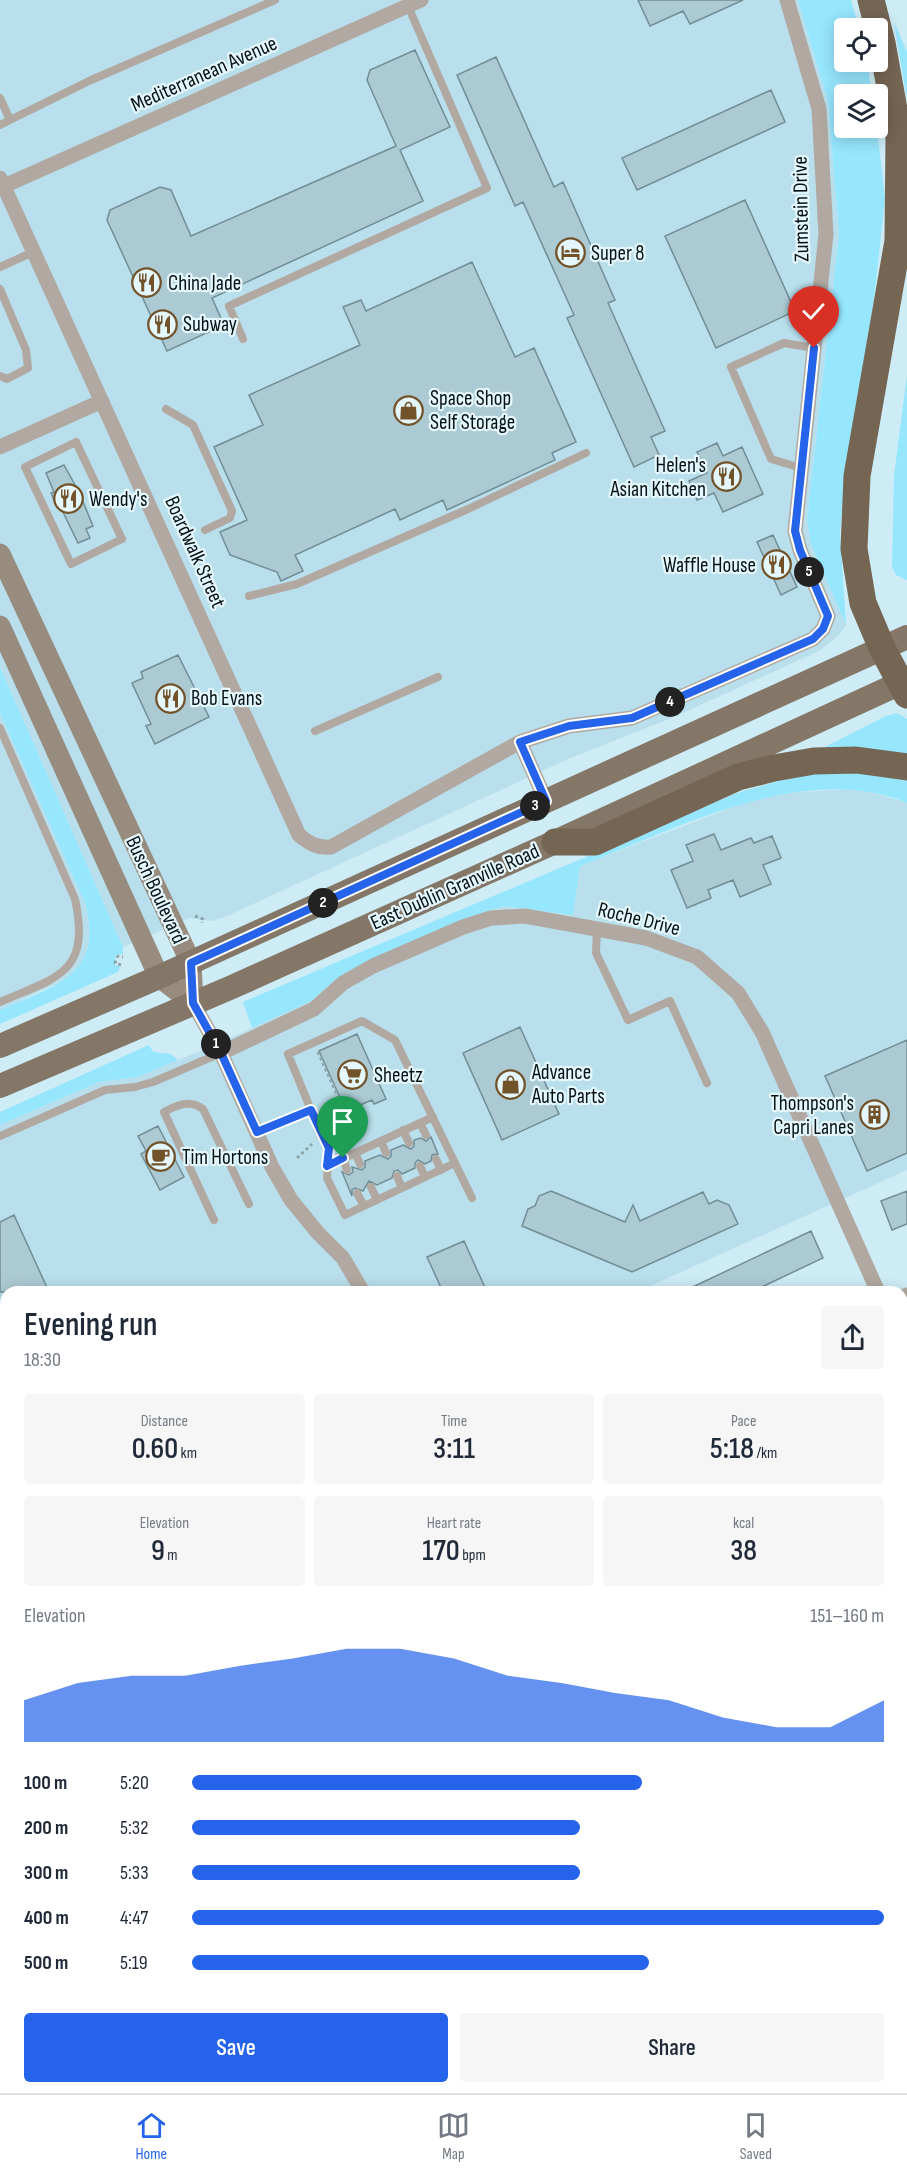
<!DOCTYPE html>
<meta charset="utf-8">
<style>
:root{--surface:#fff;--page:#f6f6f7;--text:#1f2937;--muted:#747a83;--line:#e0e1e3;--accent:#2563eb}
body{margin:0;font-family:"Sofia Sans Condensed",sans-serif;background:var(--page);color:var(--text);height:100vh;display:flex;flex-direction:column;font-size:22px;white-space:nowrap}
*{box-sizing:border-box;margin:0}
p{font-size:20px;color:var(--muted)}
.icon{flex:none;width:33px;height:33px;fill:none;stroke:currentColor;stroke-width:2;stroke-linecap:round;stroke-linejoin:round}
.map{position:relative;flex:1;overflow:hidden}
.drawer{position:absolute;left:0px;top:1286px;width:908px;height:808px;display:flex;flex-direction:column;background:var(--surface);border-radius:18px 18px 0 0;box-shadow:0 3px 15px #0003}
.drawer>*{flex:none}
.fabs{position:absolute;left:834px;top:18px;display:grid;gap:12px}
.fabs a{display:grid;place-items:center;width:54px;height:54px;border-radius:6px;background:var(--surface);box-shadow:0 3px 15px #0003;font-size:30px}
.pin{position:absolute;display:grid;place-items:center;width:51px;height:51px;color:#fff;margin:-62px -26px;border-radius:50% 50% 50% 0;rotate:-45deg;box-shadow:0 0 6px #0007}
.pin .icon{rotate:45deg}
.km{position:absolute;width:30px;height:30px;margin:-15px;border-radius:50%;background:#222;color:#fff;font-size:16px;line-height:30px;text-align:center}
.round{display:grid;place-items:center;flex:none;width:63px;height:63px;border-radius:6px;background:var(--page)}
.headline{display:flex;align-items:center;justify-content:space-between;height:102px;padding:0 24px}
h1{font-size:33px;font-weight:600;line-height:45px}
.figures{display:grid;grid-template-columns:repeat(3,1fr);gap:9px;height:102px;padding:6px 24px}
.figures div{display:grid;align-content:center;border-radius:6px;background:var(--page);text-align:center}
.figures b{font-size:30px;font-weight:600}
.figures small{font-size:16px;font-weight:400}
.figures p{font-size:16px}
.chart{height:168px;padding:12px 24px}
.chart p{display:flex;justify-content:space-between}
.chart svg{width:100%;height:108px;margin-top:6px;fill:var(--accent);opacity:.7}
.primary-button{display:flex;gap:12px;margin-top:auto;padding:12px 24px}
.primary-button a{flex:1;height:69px;border-radius:6px;background:var(--accent);color:#fff;font-size:24px;font-weight:600;line-height:69px;text-align:center}
.primary-button a+a{background:var(--page);color:var(--text)}
ul{padding:0 24px;list-style:none;font-size:20px}
li{display:grid;grid-template-columns:96px 72px 1fr;align-items:center;height:45px}
li i{height:15px;border-radius:8px;background:var(--accent)}
.dock{display:flex;justify-content:space-around;align-items:center;height:84px;border-top:2px solid var(--line);background:var(--surface);font-size:16px;color:var(--muted)}
.dock a{display:grid;justify-items:center;gap:3px}
.dock .selected{color:var(--accent)}
.map>svg:first-child{display:block}
.built{fill:#b8dfeb}
.green{fill:#96e6fe}
.building{fill:#accad3;stroke:#718d96;stroke-width:1.5}
.lines{fill:none;stroke-linecap:round;stroke-linejoin:round}
.path{stroke:#8ca4ab;stroke-width:3;stroke-dasharray:3 3;stroke-linecap:butt}
.service{stroke:#b1a9a1;stroke-width:8}
.minor{stroke:#b1a9a1;stroke-width:15}
.secondary{stroke:#988c7f;stroke-width:21}
.primary{stroke:#857767;stroke-width:24}
.motorway{stroke:#756553;stroke-width:27}
.route-casing{stroke:#fff;stroke-width:12}
.route{stroke:#2563eb;stroke-width:8}
.labels{text-anchor:middle;dominant-baseline:central;stroke-width:4.5;stroke-linejoin:round;paint-order:stroke}
.street-label{font-size:21px;fill:#061114;stroke:#e4f7fc}
.poi-label{font-size:21px;fill:#061114;stroke:#e4f7fc;text-anchor:start}
</style>
<div class="map">
<svg width="907" height="2093" viewBox="0 0 907 2093">
<rect width="100%" height="100%" fill="#cdecf5"/>
<path class="built" d="M0,0h798l30,101 11,133 -32,286 4,24 35,81 -7,10 -18,15 -147,67 -106,42 -341,157 -15,5 -23,-3 -66,29 -123,-280z
M0,713l85,190 4,17 1,18 -5,18 -8,14 -12,10 -65,30z
M861,789l46,14v367l-268,121 -633,1v111l-6,-14v-264l99,-43 38,-5 80,-33 94,-43 25,-22 14,-9 136,-59 19,-5 68,9 7,-49 171,-66 46,-8z"/>
<path class="green" d="M798,0h53l8,28h-15v34h23l5,32h-28v34h33l8,70 -10,93 -31,198 -4,44 6,92 -35,-81 -4,-24 32,-286 -11,-133z
M894,22l13,30v48z
M907,375v205l-11,-5 -4,-8 2,-91z
M0,667l123,280v7l-7,1 -2,9 6,3 -2,5 -118,52v-14c54,-24 105,-34 85,-107l-85,-190z
M897,713l10,6v39l-86,-9 65,-33z
M819,773h47l41,5v25c-102,-43 -231,26 -327,63l-7,49 -68,-9 -19,5 -136,59 -14,9 -25,22 -59,27 -9,-26 494,-209 45,-13z
M149,1045l4,7 18,2 7,6 -41,17 -38,5 -99,43v-13z
M6,1712v376h307l2,5h-315v-378z"/>
<path class="building" d="M638,0h105l-53,24 -7,-13 -33,15z
M415,50l35,77 -50,23 23,51 -211,97 12,27 -57,26 -60,-131 3,-10 50,-23 11,3 20,46 205,-90 -29,-66 3,-10z
M496,57l58,130 9,-5 52,118 -7,3 57,128 -14,6 8,18 -25,12 -67,-149 7,-3 -51,-113 -8,4 -58,-131z
M771,90l14,32 -148,68 -15,-32z
M745,200l50,111 -79,37 -51,-112z
M472,262l43,95 19,-9 42,94 -24,11 3,7 -108,50 -4,-10 -43,20 -5,-11 -100,46 8,16 -22,10 -4,-9 -47,-17 -10,-23 27,-12 -33,-73 49,-22 -14,-30 111,-50 -17,-38 18,-7 5,11z
M717,443l6,13 19,-9 21,47 -40,18 -9,-19 -17,7 -8,-19 18,-8 -10,-21z
M64,465l15,27 14,34 -7,3 4,9 -12,5 -18,-37 -3,1 -6,-14 3,-1 -8,-19z
M773,535l24,52 -16,8 -24,-53z
M178,655l31,62 -54,27 -9,-18 5,-2 -19,-41 11,-5 -2,-6z
M714,834l7,16 30,-12 3,5 18,-7 9,22 -18,7 8,19 -31,13 -7,-17 -25,10 3,8 -24,10 -16,-38 22,-9 -7,-16z
M520,1027l39,87 -57,26 -39,-87z
M357,1034l29,65 -12,5 -2,-4 -26,11 -27,-60z
M907,1040v113l-40,18 -42,-95z
M158,1126l26,51 -24,13 -19,-36 5,-3 -8,-15z
M431,1137l7,17 -6,1 -1,6 -6,3 -7,-4 -3,3v5l-13,6 -4,-4 -4,1 -2,7 -15,7 -8,-4 -6,10 -8,-3 -3,2v6l-10,-24 7,3 4,-3 -1,-5 10,3 3,-3v-6l15,-6 8,4 3,-3v-6l12,-5 8,4 3,-3v-6l7,-2 5,3z
M551,1191l74,31 8,-17 7,16 63,-29 6,12 8,-4 12,5 9,19 -106,48 -110,-46 6,-17 7,-3 4,-10z
M907,1191v33l-15,6 -11,-29z
M14,1215l35,77h-49v-70z
M811,1231l12,27 -72,34h-69z
M464,1241l23,51h-44l-16,-35z"/>
<g class="lines">
<path class="path" d="M195,916l8,3 -1,4
M121,965l-6,-2 3,-7 5,1
M318,1052l33,74 -13,6
M297,1158l15,-14
M903,1321l4,-2"/>
<path class="service" d="M0,98l10,22 -10,5
M10,120l79,-39 186,-81
M0,267l33,-15
M0,289l26,61 2,18 -21,11 -7,-3
M243,339l-14,-33 258,-118 -79,-182
M166,409l27,16 39,86 -2,7 -25,12
M76,442l46,97 -51,25 -46,-97z
M801,468l-30,-9 -40,-92 53,-24 30,5
M249,596l48,-12 171,-75 118,-56
M0,728l75,171c16,74 -17,78 -75,103
M315,731l123,-54
M597,929l-1,24 32,67 42,-19 37,82
M311,1110l18,38 -2,30 18,37 110,-52
M420,1123l6,12
M403,1130l6,13
M257,1132l54,-22 -23,-56 74,-33 33,19 77,158
M0,1136l105,-46 30,-3 18,-5 68,-29
M381,1141l5,12
M355,1153l5,11
M343,1158l4,12
M436,1159l5,11
M327,1166l106,-49
M420,1166l5,11
M397,1176l5,12
M371,1187l6,13
M357,1193l7,13
M214,1220l-50,-108c13,-7 26,-13 39,-3l46,95
M0,1358l6,14"/>
<path class="minor" d="M0,178l299,657c11,9 18,13 32,12l189,-105 49,-16 63,-8 181,-79 10,-10 5,-13 -28,-66 -5,-19 31,-297 -7,-125 -32,-109
M4,186l417,-186
M0,447l102,-46
M520,742l26,59
M193,1003l28,50 51,114 19,33 27,33 25,25 20,34
M221,1053l93,-44 29,-26 30,-17 90,-39 28,-9 34,-2 121,22 51,19 41,36 24,39 116,260
M902,1298l5,-3
M902,1344l5,12
M902,1851l5,13
M460,2088l2,5
M748,2088l2,5"/>
<path class="secondary" d="M0,554l191,409 2,40
M0,626l159,351 34,26"/>
<path class="primary" d="M0,1046l159,-69 748,-340
M0,1086l232,-99 323,-145 352,-162"/>
<path class="motorway" d="M871,0l11,43 17,94 -1,104 -41,235 -3,73 9,54 19,45 25,47
M555,842h40l143,-65 36,-9 40,-7 42,-1 51,7"/>
</g>
<g class="lines">
<defs>
<path id="route" d="M343,1158l-16,8 2,-18 -18,-38 -54,22 -36,-79 -28,-50 -2,-40 355,-162 -26,-59 49,-16 63,-8 181,-79 10,-10 5,-13 -28,-66 -5,-19 19,-183"/>
</defs>
<use href="#route" class="route-casing"/>
<use href="#route" class="route"/>
</g>
<defs>
<symbol id="hotel-ring" viewBox="-11 -11 22 22"><circle r="9.5" fill="#e4f7fc" stroke="#725228" stroke-width="1.5"/><path d="M-6-4.5h1.5V1H6V5H4.5V3h-9V5H-6ZM-4 0a1.8 1.8 0 1 1 3.6 0ZM.5 0V-2.5h3Q6-2.5 6 0Z" fill="#725228"/></symbol>
<symbol id="restaurant-ring" viewBox="-11 -11 22 22"><circle r="9.5" fill="#e4f7fc" stroke="#725228" stroke-width="1.5"/><path d="M-5-6h1v4h1v-4h1v4h1v-4h1v5L-1.5 .5V6h-2V.5L-5-1ZM5-6V6H3V1.5H1.5Q1.5-4 5-6Z" fill="#725228"/></symbol>
<symbol id="shop-ring" viewBox="-11 -11 22 22"><circle r="9.5" fill="#e4f7fc" stroke="#725228" stroke-width="1.5"/><path d="M-5-2.5h2.3a2.7 3.5 0 0 1 5.4 0H5L5.5 6h-11ZM-1.5-2.5h3a1.5 2.3 0 0 0-3 0Z" fill="#725228"/></symbol>
<symbol id="supermarket-ring" viewBox="-11 -11 22 22"><circle r="9.5" fill="#e4f7fc" stroke="#725228" stroke-width="1.5"/><path d="M-6-5.5h2.5l.6 2H6L4.5 2H-2.5L-4.4-4H-6ZM-1.5 3.2a1.3 1.3 0 1 0 .1 0ZM3 3.2a1.3 1.3 0 1 0 .1 0Z" fill="#725228"/></symbol>
<symbol id="building-ring" viewBox="-11 -11 22 22"><circle r="9.5" fill="#e4f7fc" stroke="#725228" stroke-width="1.5"/><path d="M-4-6H4V6H1V3H-1V6H-4ZM-2.5-4.3h1.7v1.8h-1.7ZM.8-4.3h1.7v1.8H.8ZM-2.5-1h1.7V.8h-1.7ZM.8-1h1.7V.8H.8Z" fill="#725228"/></symbol>
<symbol id="cafe-ring" viewBox="-11 -11 22 22"><circle r="9.5" fill="#e4f7fc" stroke="#725228" stroke-width="1.5"/><path d="M-5.5-4.5H6V0H3Q3 3.5 0 3.5H-2.5Q-5.5 3.5-5.5 0ZM3-3.2v2h1.7v-2ZM-6 4.5H4V6H-6Z" fill="#725228"/></symbol>
</defs>
<g fill-rule="evenodd">
<use href="#hotel-ring" x="554" y="236" width="33" height="33"/>
<use href="#restaurant-ring" x="130" y="266" width="33" height="33"/>
<use href="#restaurant-ring" x="146" y="308" width="33" height="33"/>
<use href="#shop-ring" x="392" y="394" width="33" height="33"/>
<use href="#restaurant-ring" x="710" y="460" width="33" height="33"/>
<use href="#restaurant-ring" x="52" y="482" width="33" height="33"/>
<use href="#restaurant-ring" x="760" y="548" width="33" height="33"/>
<use href="#restaurant-ring" x="154" y="682" width="33" height="33"/>
<use href="#supermarket-ring" x="336" y="1058" width="33" height="33"/>
<use href="#shop-ring" x="494" y="1068" width="33" height="33"/>
<use href="#building-ring" x="858" y="1098" width="33" height="33"/>
<use href="#cafe-ring" x="144" y="1140" width="33" height="33"/>
</g>
<g class="labels">
<g class="street-label">
<text transform="translate(204 74) rotate(-24)">Mediterranean Avenue</text>
<text transform="translate(801 209) rotate(-91)">Zumstein Drive</text>
<text transform="translate(195 552) rotate(66)">Boardwalk Street</text>
<text transform="translate(455 887) rotate(-24)">East Dublin Granville Road</text>
<text transform="translate(156 890) rotate(65)">Busch Boulevard</text>
<text transform="translate(639 919) rotate(14)">Roche Drive</text>
</g>
<g class="poi-label">
<text x="591" y="253">Super 8</text>
<text x="168" y="283">China Jade</text>
<text x="183" y="324">Subway</text>
<text x="430" y="398">Space Shop<tspan x="430" dy="24">Self Storage</tspan></text>
<text x="706" y="465" text-anchor="end">Helen's<tspan x="706" dy="24">Asian Kitchen</tspan></text>
<text x="89" y="499">Wendy's</text>
<text x="756" y="565" text-anchor="end">Waffle House</text>
<text x="191" y="698">Bob Evans</text>
<text x="532" y="1072">Advance<tspan x="532" dy="24">Auto Parts</tspan></text>
<text x="374" y="1075">Sheetz</text>
<text x="854" y="1103" text-anchor="end">Thompson's<tspan x="854" dy="24">Capri Lanes</tspan></text>
<text x="182" y="1157">Tim Hortons</text>
</g>
</g>
</svg>
<div class="fabs">
<a><svg class="icon" aria-label="locate" viewBox="0 0 24 24"><circle cx="12" cy="12" r="6"/><path d="M12 2v4M12 18v4M2 12h4M18 12h4"/></svg></a>
<a><svg class="icon" aria-label="layers" viewBox="0 0 24 24"><path d="M12 4l9 5-9 5-9-5zM3 14l9 5 9-5"/></svg></a>
</div>
<div class="pin" style="left:343px;top:1158px;background:#1e9e55"><svg class="icon" aria-label="arrive" viewBox="0 0 24 24"><path d="M6 21V4h12l-3 4 3 4H6"/></svg></div>
<div class="pin" style="left:814px;top:348px;background:#d93025"><svg class="icon" aria-label="check" viewBox="0 0 24 24"><path d="M5 12l5 5 9-10"/></svg></div>
<b class="km" style="left:216px;top:1044px">1</b>
<b class="km" style="left:323px;top:903px">2</b>
<b class="km" style="left:535px;top:806px">3</b>
<b class="km" style="left:670px;top:702px">4</b>
<b class="km" style="left:809px;top:572px">5</b>
<section class="drawer">
<div class="headline"><div><h1>Evening run</h1><p>18:30</p></div><a class="round"><svg class="icon" aria-label="share" viewBox="0 0 24 24"><path d="M12 15V3M7 8l5-5 5 5M5 13v7h14v-7"/></svg></a></div>
<div class="figures">
<div><p>Distance</p><b>0.60<small> km</small></b></div>
<div><p>Time</p><b>3:11</b></div>
<div><p>Pace</p><b>5:18<small> /km</small></b></div>
</div>
<div class="figures">
<div><p>Elevation</p><b>9<small> m</small></b></div>
<div><p>Heart rate</p><b>170<small> bpm</small></b></div>
<div><p>kcal</p><b>38</b></div>
</div>
<div class="chart"><p><span>Elevation</span>151–160 m</p>
<svg viewBox="0 0 160 44" preserveAspectRatio="none"><path d="M0 44V27L10 20L20 17L30 17L40 13L50 10L60 6L70 6L80 10L90 17L100 20L110 24L120 27L130 34L140 38L150 38L160 27V44z"/></svg>
</div>
<ul>
<li><b>100 m</b>5:20<i style="width:65%"></i></li>
<li><b>200 m</b>5:32<i style="width:56%"></i></li>
<li><b>300 m</b>5:33<i style="width:56%"></i></li>
<li><b>400 m</b>4:47<i style="width:100%"></i></li>
<li><b>500 m</b>5:19<i style="width:66%"></i></li>
</ul>
<div class="primary-button"><a>Save</a><a>Share</a></div>
</section>
</div>
<nav class="dock">
<a class="selected"><svg class="icon" aria-label="home" viewBox="0 0 24 24"><path d="M3 11l9-7 9 7M6 9v11h12V9"/></svg>Home</a>
<a><svg class="icon" aria-label="map" viewBox="0 0 24 24"><path d="M3 6l6-2 6 2 6-2v14l-6 2-6-2-6 2zM9 4v14M15 6v14"/></svg>Map</a>
<a><svg class="icon" aria-label="saved" viewBox="0 0 24 24"><path d="M7 4h10v16l-5-4-5 4z"/></svg>Saved</a>
</nav>
